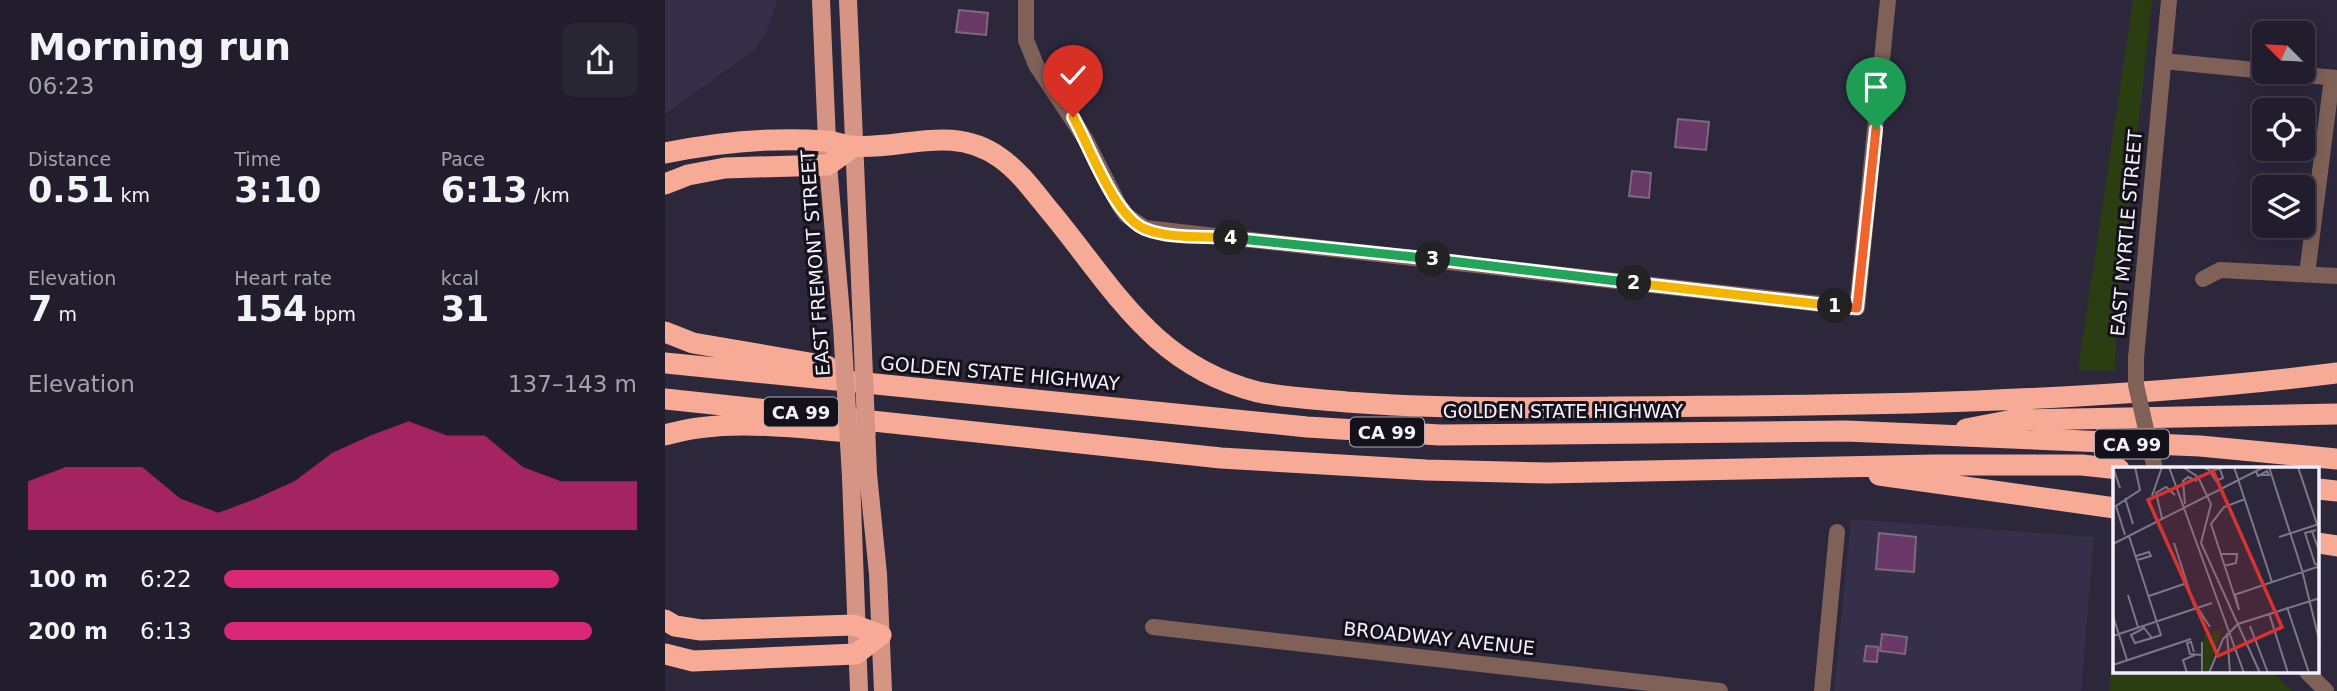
<!DOCTYPE html>
<meta charset="utf-8">
<style>
:root{--surface:#211d2c;--page:#292634;--text:#f1f3f6;--muted:#a2a2a9;--line:#3e3b48;--accent:#db2777}
body{margin:0;font-family:"DejaVu Sans",sans-serif;background:var(--page);color:var(--text);height:100vh;display:flex;flex-direction:column;font-size:26px;white-space:nowrap}
*{box-sizing:border-box;margin:0}
p{font-size:23px;color:var(--muted)}
.icon{flex:none;width:38px;height:38px;fill:none;stroke:currentColor;stroke-width:2;stroke-linecap:round;stroke-linejoin:round}
.map{position:relative;flex:1;overflow:hidden}
.side{display:flex;flex-direction:column;background:var(--surface);width:665px}
.side>*{flex:none}
.needle{width:46px;rotate:294deg}
.buttons{position:absolute;left:1587px;top:21px;display:grid;gap:14px}
.buttons a{display:grid;place-items:center;width:63px;height:63px;border-radius:10px;background:var(--surface);box-shadow:0 4px 18px #0003,0 0 0 2px var(--line);font-size:35px}
.pin{position:absolute;display:grid;place-items:center;width:60px;height:60px;color:#fff;margin:-72px -30px;border-radius:50% 50% 50% 0;rotate:-45deg;box-shadow:0 0 7px #0007}
.pin .icon{rotate:45deg}
.km{position:absolute;width:35px;height:35px;margin:-18px;border-radius:50%;background:#222;color:#fff;font-size:19px;line-height:35px;text-align:center}
.round{display:grid;place-items:center;flex:none;width:74px;height:74px;border-radius:10px;background:var(--page)}
.headline{display:flex;align-items:center;justify-content:space-between;height:119px;padding:0 28px}
h1{font-size:38px;font-weight:600;line-height:52px}
.metrics{display:grid;grid-template-columns:repeat(3,1fr);gap:10px;height:119px;padding:7px 28px}
.metrics div{display:grid;align-content:center}
.metrics b{font-size:35px;font-weight:600}
.metrics small{font-size:19px;font-weight:400}
.metrics p{font-size:19px}
.chart{height:196px;padding:14px 28px}
.chart p{display:flex;justify-content:space-between}
.chart svg{width:100%;height:126px;margin-top:7px;fill:var(--accent);opacity:.7}
ul{padding:0 28px;list-style:none;font-size:23px}
li{display:grid;grid-template-columns:112px 84px 1fr;align-items:center;height:52px}
li i{height:18px;border-radius:9px;background:var(--accent)}
main{display:flex;flex:1;min-height:0}
.map>svg:first-child{display:block}
.built{fill:#362f49}
.green{fill:#2b3e12}
.building{fill:#693867;stroke:#7d697c;stroke-width:2}
.lines{fill:none;stroke-linecap:round;stroke-linejoin:round}
.minor{stroke:#806158;stroke-width:16}
.major{stroke:#d69584;stroke-width:18}
.highway{stroke:#f7aa95;stroke-width:21}
.minor-bridge{stroke:#806158;stroke-width:16}
.major-bridge{stroke:#d69584;stroke-width:18}
.split-1-casing{stroke:#fff;stroke-width:14}
.split-2-casing{stroke:#fff;stroke-width:14}
.split-3-casing{stroke:#fff;stroke-width:14}
.split-4-casing{stroke:#fff;stroke-width:14}
.split-5-casing{stroke:#fff;stroke-width:14}
.split-1{stroke:#f0652b;stroke-width:9}
.split-2{stroke:#f5b400;stroke-width:9}
.split-3{stroke:#22a559;stroke-width:9}
.split-4{stroke:#22a559;stroke-width:9}
.split-5{stroke:#f5b400;stroke-width:9}
.labels{text-anchor:middle;dominant-baseline:central;stroke-width:6;stroke-linejoin:round;paint-order:stroke}
.shield{fill:#14111a;stroke:#b1aeba;stroke-width:2}
.shield-label{font-size:18px;font-weight:bold;fill:#f4f1ff}
.street-label{font-size:19px;fill:#f4f1ff;stroke:#14111a}
.inset-road{fill:none;stroke:#7c7889;stroke-width:2}
.view{fill:#d83233;fill-opacity:0.15;stroke:#d83233;stroke-width:3.5}
.inset-edge{fill:none;stroke:#f4f1ff;stroke-width:3.5}
</style>
<main>
<section class="side">
<div class="headline"><div><h1>Morning run</h1><p>06:23</p></div><a class="round"><svg class="icon" aria-label="share" viewBox="0 0 24 24"><path d="M12 15V3M7 8l5-5 5 5M5 13v7h14v-7"/></svg></a></div>
<div class="metrics">
<div><p>Distance</p><b>0.51<small> km</small></b></div>
<div><p>Time</p><b>3:10</b></div>
<div><p>Pace</p><b>6:13<small> /km</small></b></div>
</div>
<div class="metrics">
<div><p>Elevation</p><b>7<small> m</small></b></div>
<div><p>Heart rate</p><b>154<small> bpm</small></b></div>
<div><p>kcal</p><b>31</b></div>
</div>
<div class="chart"><p><span>Elevation</span>137–143 m</p>
<svg viewBox="0 0 160 44" preserveAspectRatio="none"><path d="M0 44V27L10 22L20 22L30 22L40 33L50 38L60 33L70 27L80 17L90 11L100 6L110 11L120 11L130 22L140 27L150 27L160 27V44z"/></svg>
</div>
<ul>
<li><b>100 m</b>6:22<i style="width:81%"></i></li>
<li><b>200 m</b>6:13<i style="width:89%"></i></li>
</ul>
</section>
<div class="map">
<svg width="1672" height="691" viewBox="0 0 1672 691">
<rect width="100%" height="100%" fill="#2c273b"/>
<path class="built" d="M0,0h112l-10,32 -14,19 -88,63z
M1186,519l243,18 -13,154h-247z"/>
<path class="green" d="M1468,0h19l-36,331 -1,40 -37,-1z
M1450,621v51h158l19,19h-183z"/>
<path class="building" d="M294,10l29,3 -2,22 -30,-3z
M1013,119l31,3 -3,28 -31,-3z
M967,171l19,2 -2,25 -20,-2z
M1214,533l37,4 -2,35 -38,-3z
M1217,634l25,3 -2,17 -25,-3z
M1201,646l12,1 -1,15 -13,-1z"/>
<g class="lines">
<path class="minor" d="M361,0v40l10,25 50,75 33,65 7,10 19,13 712,80 31,-308
M1498,61l102,10
M1608,72l64,6
M1642,274l25,-196
M1538,279l17,-9 117,6
M1471,358l33,-358
M488,627l567,64
M1642,672l19,19
M1157,691l15,-159"/>
<path class="major" d="M156,0l7,165 14,161
M183,0l14,327
M203,474l10,100 5,117
M186,477l8,214"/>
<path class="highway" d="M0,153c50,-10 109,-16 160,-12 9,0 17,4 26,5 49,5 100,-23 148,11 22,15 38,39 55,59 62,76 101,150 204,176 29,6 60,7 89,10 89,7 179,6 268,5 241,-1 483,-4 722,-34
M0,184l23,-9 37,-7 103,-3 25,-18
M0,332l28,11 134,23 12,9
M0,363l642,64 133,8 406,-4 354,15 137,13
M0,399l556,59 205,12 121,3 387,-8h148l37,4
M1301,429l47,-9 324,-6
M0,435c63,-19 136,-6 200,-2
M1214,475l236,33
M1653,489l19,2
M1653,543l19,3
M0,620l10,6 26,4 153,-5 27,10
M0,654l28,7 163,-7 25,-19"/>
<path class="minor-bridge" d="M1471,358v27l19,84"/>
<path class="major-bridge" d="M177,326l9,151
M197,327l6,147"/>
</g>
<g class="lines">
<defs>
<path id="split-1" d="M1170,306l22,2 19,-179"/>
<path id="split-2" d="M969,283l201,23"/>
<path id="split-3" d="M768,259l201,24"/>
<path id="split-4" d="M566,238l202,21"/>
<path id="split-5" d="M408,117c17,30 41,99 72,112 25,10 59,7 86,9"/>
</defs>
<use href="#split-1" class="split-1-casing"/>
<use href="#split-2" class="split-2-casing"/>
<use href="#split-3" class="split-3-casing"/>
<use href="#split-4" class="split-4-casing"/>
<use href="#split-5" class="split-5-casing"/>
<use href="#split-1" class="split-1"/>
<use href="#split-2" class="split-2"/>
<use href="#split-3" class="split-3"/>
<use href="#split-4" class="split-4"/>
<use href="#split-5" class="split-5"/>
</g>
<g class="labels">
<g class="shield">
<rect x="99" y="397.5" width="74" height="29" rx="5"/>
<rect x="685" y="417.5" width="74" height="29" rx="5"/>
<rect x="1430" y="429.5" width="74" height="29" rx="5"/>
</g>
<g class="shield-label">
<text x="136" y="412">CA 99</text>
<text x="722" y="432">CA 99</text>
<text x="1467" y="444">CA 99</text>
</g>
<g class="street-label">
<text transform="translate(1461 233) rotate(-85)">EAST MYRTLE STREET</text>
<text transform="translate(150 263) rotate(-94)">EAST FREMONT STREET</text>
<text transform="translate(335 373) rotate(5)">GOLDEN STATE HIGHWAY</text>
<text x="898" y="411">GOLDEN STATE HIGHWAY</text>
<text transform="translate(774 638) rotate(6)">BROADWAY AVENUE</text>
</g>
</g>
<g transform="translate(1448 467)">
<rect width="206" height="206" fill="#2c273b"/>
<path d="M109,162l-14,42 -4,1v-36z" fill="#2b3e12"/>
<path class="inset-road" d="M0,0l7,21M56,0l75,206M70,0l15,10 13,27 -10,39 59,130M90,0l8,4 14,-4M121,0l38,115M156,0l33,103 18,74M185,0l19,57M97,4l6,10 7,-3 -3,-9M143,4l2,5 9,-5 2,4h-9M39,29l10,-29M12,31l8,26M72,37l-2,-23 5,-4 9,4M49,51l-6,-25 10,-6 9,8M203,63l-11,3 10,31 4,1M199,64l8,23M12,68l-9,-29 24,-16 -5,-23M16,69l32,99 -9,3 -17,5 -4,-8 13,-7 8,10M166,70l40,-13M61,76l21,65M0,77l151,-77M108,87h16l-1,9 -12,3M23,89l13,-4 2,4 -14,4M122,127l4,16 -28,-86 13,-17 21,-8M15,128l10,32M121,128l86,-29M36,129l38,-13M84,140l13,20M174,140l22,66M156,146l19,60M0,149l14,44M137,159l18,47M114,166l3,40M0,169l99,-33M81,185l-3,-10 -4,1 3,11 12,1M0,198l78,-26M74,206l-4,-13 12,-5M89,206v-31M96,206l14,-34 15,-15 82,-26"/>
<path class="view" d="M100,4l69,156 -64,29 -70,-156z"/>
<rect width="206" height="206" class="inset-edge"/>
</g>
</svg>
<div class="buttons">
<a><svg class="needle" viewBox="-14 -14 28 28"><path d="M0-13l5 13h-10z" fill="#e53935"/><path d="M0 13l5-13h-10z" fill="#a2a2a9"/></svg></a>
<a><svg class="icon" aria-label="locate" viewBox="0 0 24 24"><circle cx="12" cy="12" r="6"/><path d="M12 2v4M12 18v4M2 12h4M18 12h4"/></svg></a>
<a><svg class="icon" aria-label="layers" viewBox="0 0 24 24"><path d="M12 4l9 5-9 5-9-5zM3 14l9 5 9-5"/></svg></a>
</div>
<div class="pin" style="left:1211px;top:129px;background:#1e9e55"><svg class="icon" aria-label="arrive" viewBox="0 0 24 24"><path d="M6 21V4h12l-3 4 3 4H6"/></svg></div>
<div class="pin" style="left:408px;top:117px;background:#d93025"><svg class="icon" aria-label="check" viewBox="0 0 24 24"><path d="M5 12l5 5 9-10"/></svg></div>
<b class="km" style="left:1170px;top:306px">1</b>
<b class="km" style="left:969px;top:283px">2</b>
<b class="km" style="left:768px;top:259px">3</b>
<b class="km" style="left:566px;top:238px">4</b>
</div>
</main>
